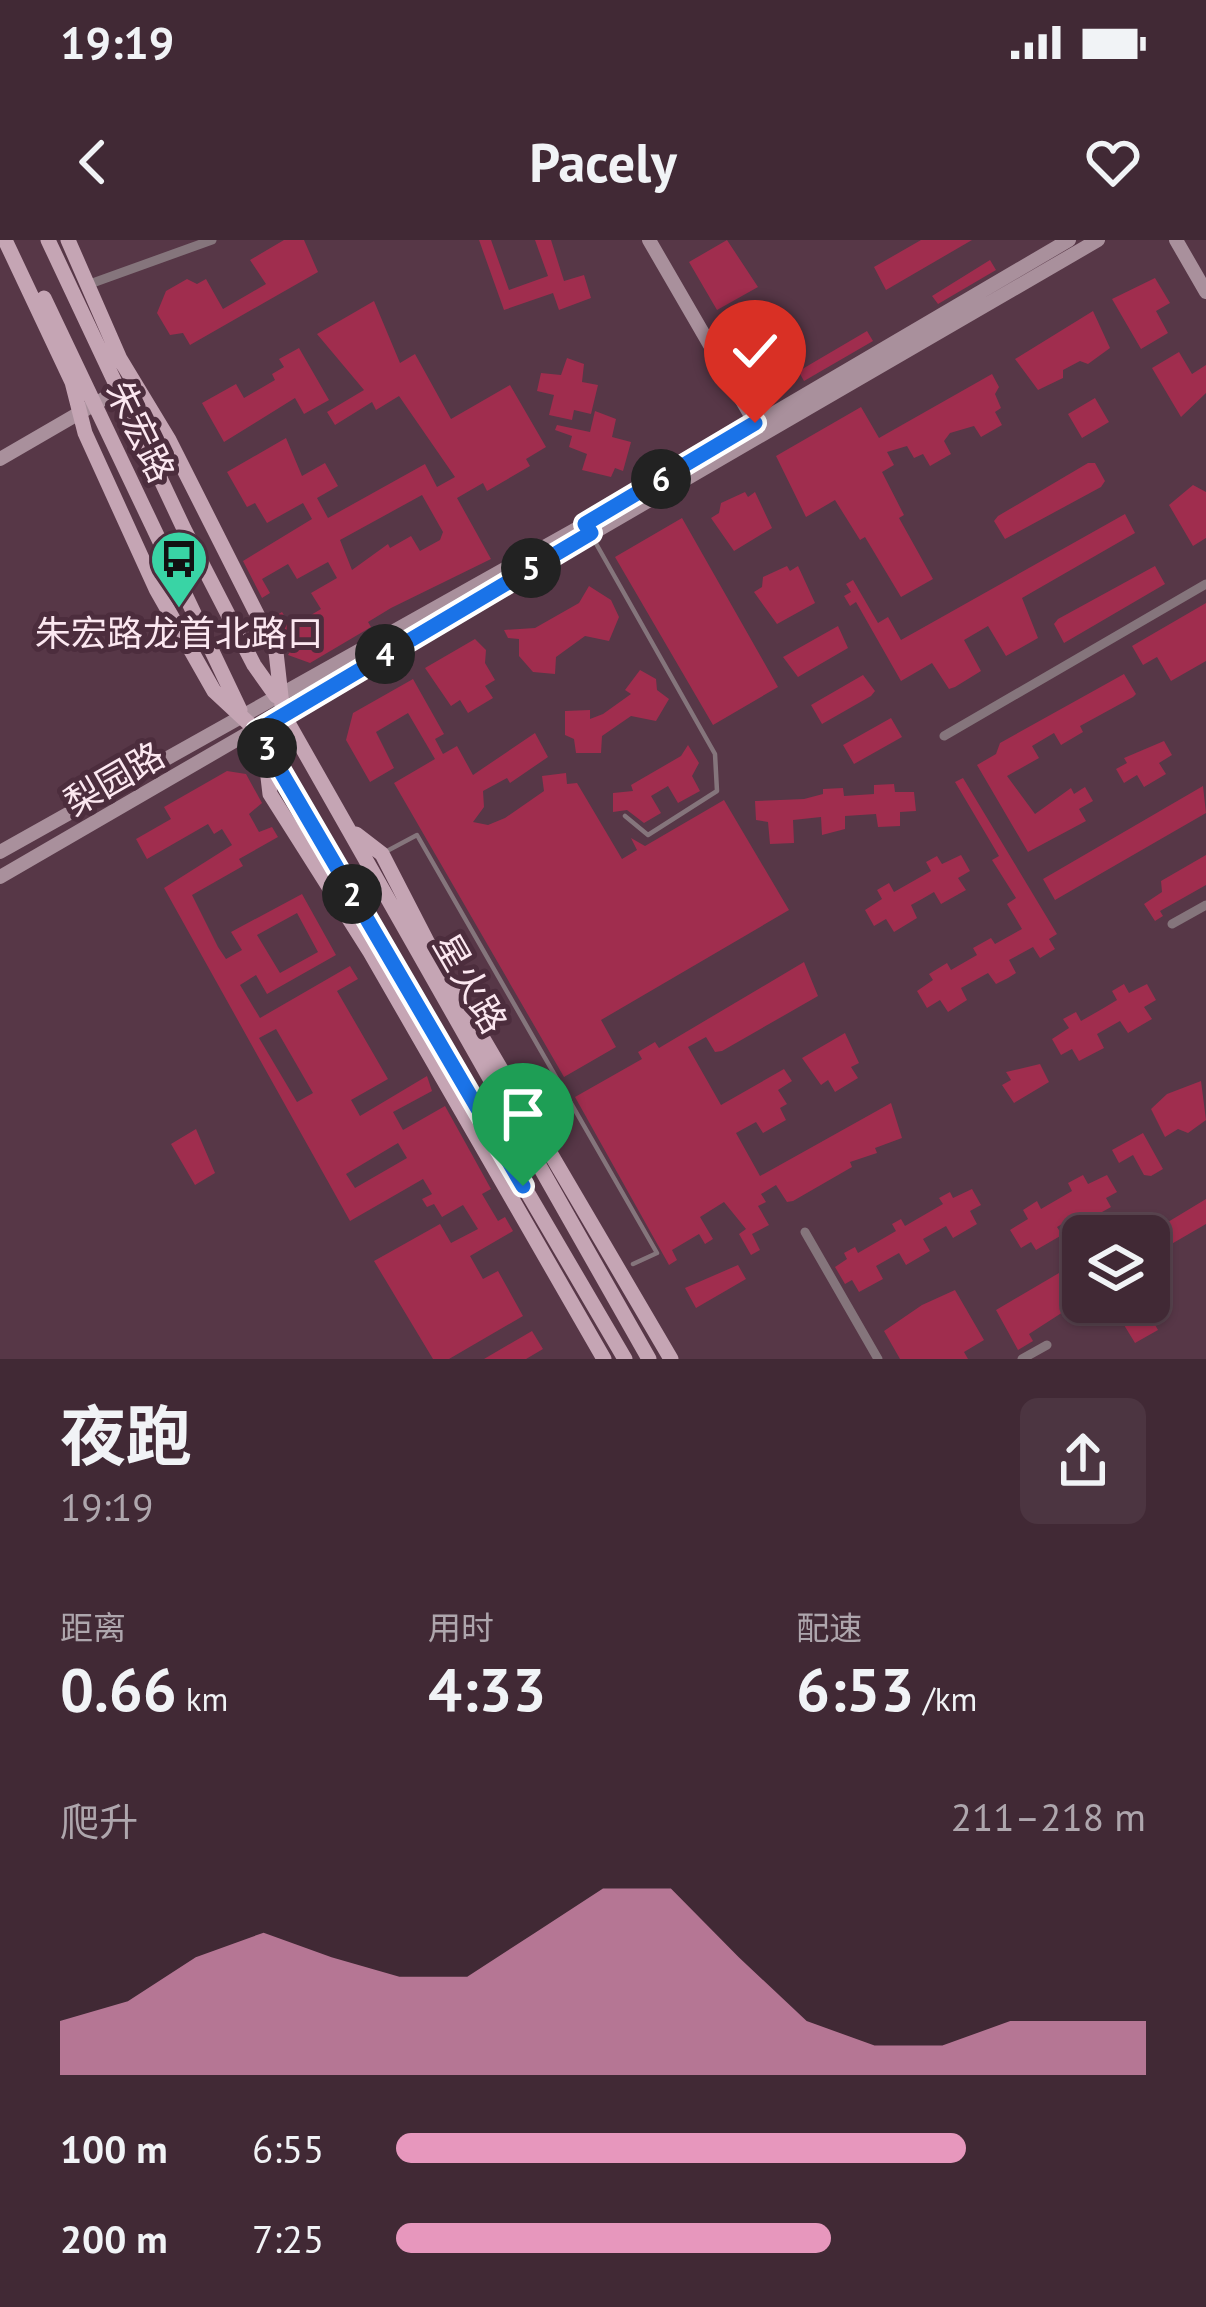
<!DOCTYPE html>
<html lang="zh">
<meta charset="utf-8">
<style>
:root{--surface:#412935;--page:#4c3541;--text:#f1f3f6;--muted:#aea6ad;--line:#5a4550;--accent:#e797bd}
body{margin:0;font-family:"PT Sans","Noto Sans SC",sans-serif;background:var(--page);color:var(--text);height:100vh;display:flex;flex-direction:column;font-size:45px;white-space:nowrap}
*{box-sizing:border-box;margin:0}
p{font-size:39px;color:var(--muted)}
.icon{flex:none;width:66px;height:66px;fill:none;stroke:currentColor;stroke-width:2;stroke-linecap:round;stroke-linejoin:round}
.map{position:relative;height:1119px;overflow:hidden}
.sheet{display:flex;flex-direction:column;background:var(--surface);flex:1}
.sheet>*{flex:none}
.controls{position:absolute;left:1062px;top:975px;display:grid;gap:24px}
.controls a{display:grid;place-items:center;width:108px;height:108px;border-radius:18px;background:var(--surface);box-shadow:0 3px 9px #0004,0 0 0 3px var(--line);font-size:60px}
.pin{position:absolute;display:grid;place-items:center;width:102px;height:102px;color:#fff;margin:-123px -51px;border-radius:50% 50% 50% 0;rotate:-45deg;box-shadow:0 0 12px #0007}
.pin .icon{rotate:45deg}
.km{position:absolute;width:60px;height:60px;margin:-30px;border-radius:50%;background:#222;color:#fff;font-size:33px;line-height:60px;text-align:center}
.round{display:grid;place-items:center;flex:none;width:126px;height:126px;border-radius:18px;background:var(--page)}
.headline{display:flex;align-items:center;justify-content:space-between;height:204px;padding:0 60px}
h1{font-size:66px;font-weight:700;line-height:90px}
.figures{display:grid;grid-template-columns:repeat(3,1fr);gap:18px;height:204px;padding:12px 60px}
.figures div{display:grid;align-content:center}
.figures b{font-size:60px;font-weight:700}
.figures small{font-size:33px;font-weight:400}
.figures p{font-size:33px}
.chart{height:336px;padding:24px 60px}
.chart p{display:flex;justify-content:space-between}
.chart svg{width:100%;height:216px;margin-top:12px;fill:var(--accent);opacity:.7}
ul{padding:0 60px;list-style:none;font-size:39px}
li{display:grid;grid-template-columns:192px 144px 1fr;align-items:center;height:90px}
li i{height:30px;border-radius:15px;background:var(--accent)}
.status{display:flex;justify-content:space-between;align-items:center;height:84px;padding:0 60px;background:var(--surface);direction:ltr}
.status svg{height:33px;fill:currentColor}
header{display:flex;justify-content:space-between;align-items:center;height:156px;padding:0 60px;background:var(--surface);font-size:54px;font-weight:700}
.map>svg:first-child{display:block}
.building{fill:#a02d4e;fill-rule:evenodd}
.lines{fill:none;stroke-linecap:round;stroke-linejoin:round}
.lane{stroke:#85757c;stroke-width:4.5}
.street{stroke:#85757c;stroke-width:9}
.secondary{stroke:#a9909c;stroke-width:14}
.primary{stroke:#c5a5b4;stroke-width:15}
.route-casing{stroke:#fff;stroke-width:24}
.route{stroke:#1a73e8;stroke-width:15}
.labels{text-anchor:middle;dominant-baseline:central;stroke-width:10;stroke-linejoin:round;paint-order:stroke}
.street-label{font-size:36px;fill:#fbe7f0;stroke:#4c2d3d}
.poi-label{font-size:36px;fill:#fbe7f0;stroke:#4c2d3d}
</style>
<div class="status"><b>19:19</b><svg viewBox="0 0 49 12"><path d="M0 12V9h3v3zM5 12V6h3v6zM10 12V3h3v9zM15 12V0h3v12zM26 1h20v11H26zM47 4h2v5h-2z"/></svg></div>
<header><svg class="icon" aria-label="back" viewBox="0 0 24 24"><path d="M15 5l-7 7 7 7"/></svg>Pacely<svg class="icon" aria-label="heart" viewBox="0 0 24 24"><path d="M12 20l-8-8c-3-5 5-10 8-4 3-6 11-1 8 4z"/></svg></header>
<div class="map">
<svg width="1206" height="1119" viewBox="0 0 1206 1119">
<rect width="100%" height="100%" fill="#573747"/>
<path class="building" d="M284,0h20l14,32 -128,73 -7,-12 -13,2 -13,-22 9,-22 21,-12 10,5 9,-5 17,30 43,-25 -16,-24z
M479,0h12l18,50 39,-14 -13,-36h16l13,41 20,-6 7,23 -32,12 -6,-17 -49,17z
M727,0l31,47 -41,23 -28,-48z
M921,0h51l-86,50 -12,-23z
M990,20l6,10 -58,34 -6,-8z
M1155,38l15,25 -14,8 12,22 -27,16 -29,-50z
M374,61l26,62 15,-9 36,65 59,-34 36,62 -20,12 4,7 -43,25 -4,-8 -26,15 34,61 -100,49 -23,14 3,5 -61,36 -22,-8 3,-5 -19,-32 10,-6 9,15 30,-18 -10,-16 26,-15 -9,-16 -31,17 -9,-15 -26,15 8,14 -8,5 -19,-37 69,-42 -9,-16 -36,20 -12,-20 -8,4 -20,-35 59,-34 16,38 23,-13 13,23 -21,12 11,20 97,-54 12,23 18,-10 -56,-81 -23,14 -4,-8 -37,23 -8,-13 37,-22 -47,-56zM422,255l21,37 -3,8 -20,11 -9,-15 -21,12 -2,-4 -36,26 -12,-30z
M1093,71l17,37 -22,16 -8,-3 -17,9v8l-25,12 -23,-31z
M867,91l6,10 -69,40 -5,-9 5,-4z
M299,108l30,52 -25,14 -9,-16 -71,44 -22,-39 34,-19 8,14 31,-18 -3,-6 12,-7 -5,-8z
M1179,112l13,22 14,-9v28l-25,24 -29,-49z
M567,118l17,6 -2,18 16,3 -7,29 -17,-4 -2,10 -23,-5 5,-20 -17,-4 4,-18 20,2z
M992,134l7,13 -4,7 6,14 -6,4 7,13 -21,12 -7,-11 -24,7 -6,8 7,13 -21,12 -7,-12 -9,4 -7,-12 -20,6 7,13 -12,7 22,43 -5,3 34,61 -32,18 -36,-60 -5,3 -25,-40 -29,17 -30,-61 85,-49 18,31z
M1095,158l14,24 -27,16 -14,-24z
M595,171l21,8 -4,18 19,5 -8,29 -8,-3 -4,9 -29,-7 5,-16 -18,-7 3,-11 -17,-6 2,-5 33,7z
M1088,223h7l10,18 -4,6 -96,52 -11,-18 4,-5z
M1193,245l13,7v46l-13,8 -24,-41z
M745,252l3,5 7,-5 17,36 -38,23 -23,-33 8,-5 2,-10z
M1125,274l10,19 -113,65 16,40 -32,18 -18,-30 -24,14 17,31 -26,16 -6,2 -17,-26 -31,18 -45,-79 -6,4 -6,-10 7,-4 -5,-8 7,-4 25,43 10,-6 13,23z
M682,278l96,169 -65,38 -98,-168z
M787,326l3,5 8,-5 17,37 -38,21 -23,-32 8,-5 1,-10z
M1155,326l10,18 -101,59 -10,-19 4,-5z
M589,346l22,14 8,17 -10,24 -24,-5 -29,21 -1,17 -22,-2 -14,-16v-17l-11,-1 -4,-8 31,-2 44,-25z
M1206,363v58l-35,20 -14,-24 -14,8 -11,-19z
M838,386l10,22 -50,29 -15,-20z
M475,399l11,11 -1,13 10,17 -10,6 8,12 -25,15 -8,-13 -9,6 -26,-38z
M640,430l16,9 1,11 12,9 -13,22 -25,-5 -29,20 -1,17h-25l-2,-14 -9,-4v-24l25,-1v9l13,-5 28,-20 -6,-4z
M1124,434l12,20 -3,3 -53,29 3,6 -22,13 -7,-12 -22,13 7,12 -32,18 28,38 36,-26 3,6 11,-7 8,14 -14,8 7,12 -58,31 -51,-87 19,-11 4,-11z
M863,435l12,16 -4,5 -49,28 -11,-19z
M413,439l31,55 -9,5 8,15 14,-8 16,29 62,-42 13,24 -38,26 -3,-5 -24,13 1,16 -11,15 15,3 17,-7 39,-27 -2,-15 24,-3 1,11 10,-1 45,76 15,-9 -6,-12 14,8 79,-46 65,110 -188,110 15,27 -52,30 -170,-294 41,-24 -27,-46 -32,19 18,36 -24,14 -24,-42 7,-27z
M891,478l11,19 -48,27 -11,-19z
M1164,501l8,14 -13,8 7,11 -22,13 -7,-12 -13,8 -8,-14 11,-6 -3,-5z
M688,505l11,18 -7,13 8,15 -22,12 -10,-17 -17,10 10,17 -17,10 -17,-13 -14,2v-19l20,-2 -2,-6 50,-29z
M227,531l19,3 16,29 -13,11 10,18 13,-5 6,10 -39,22 4,7 -51,29 26,52 8,12 16,-9 -11,-18 71,-38 34,61 -69,39 -11,-19 -16,10 20,33 90,-52 8,13 -21,12 51,88 -37,21 9,16 67,-40 5,15 -39,21 10,18 42,-24 46,83 -9,5 16,27 7,-4 8,14 -43,25 13,23 15,-8 25,45 -74,43h-16l-59,-98 66,-37 11,19 27,-14 -15,-24 -21,12 -8,-13 -7,3 -5,-8 10,-5 -9,-15 -73,42 -186,-333 68,-43 -10,-16 -8,5 -6,-10 -61,35 -11,-20 35,-20 -7,-12zM297,673l21,39 -38,21 -23,-38zM276,789l37,64 -16,9 -38,-64zM398,903l9,15 -52,30 -9,-14z
M963,538l94,156 -8,5 6,10 -15,9 -7,-11 -24,13 7,13 -8,5 -12,6 -8,-11 -27,15 6,12 -19,12 -8,-12 -13,8 -10,-17 16,-11 -4,-6 18,-11 4,7 26,-15 -4,-7 18,-10 4,6 27,-15 -15,-25 9,-6 -24,-38 7,-4 -44,-74z
M894,544l1,8h19l2,19 -16,1v14l-22,1 -2,-13 -31,2v13l-23,6 -1,-18 -28,3 1,23 -24,1 -2,-22 -12,-2 -1,-19 49,-2 19,-5v-5l20,-1 1,8 30,-2v-9z
M1203,546l3,27 -151,87 -12,-21z
M961,615l9,16 -12,7 8,12 -25,14 -7,-12 -12,7 -11,6 6,13 -23,14 -8,-13 -12,7 -9,-16 17,-11 -5,-9 12,-7 5,9 37,-21 -5,-9 11,-6 5,8z
M1206,615v30l-46,26 3,5 -8,5 -11,-17 18,-12 -1,-11z
M804,722l14,34 -96,55 -7,1 -9,-15 -18,10 33,58 63,-36 8,12 -14,9 9,14 -7,4 6,12 -23,13 -7,-11 -20,11 24,43 131,-73 11,35 -27,10 2,5 -27,9 2,5 -59,34 -6,1 -11,-17 -15,9 5,8 -8,4 11,19 -17,9 8,16 -9,5 -12,-21 7,-5 -22,-27 -24,15 13,22 -8,5 -6,-10 -27,16 5,10 -8,5 -94,-168 67,-38 -4,-7 17,-10 4,6z
M1124,744l5,9 18,-9 9,16 -12,7 8,12 -24,14 -8,-12 -23,13 7,14 -25,13 -7,-12 -11,6 -9,-16 17,-11 -6,-9 13,-7 5,9 21,-12 15,-9 -5,-9z
M845,793l14,30 -8,4 7,11 -23,14 -7,-12 -7,5 -19,-27z
M1040,824l9,18 -35,21 -12,-18 9,-5 -5,-8z
M1201,841l5,39 -18,13 -10,-4 -13,8 -14,-28 16,-15z
M196,889l19,44 -20,12 -24,-41z
M1143,893l20,36 -12,7 -7,-1 -11,-20 -14,8 -7,-13z
M1083,935l5,9 19,-9 10,17 -11,6 5,9 -27,15 -4,-8 -13,7 -10,6 5,8 -26,15 -5,-8 -10,6 -11,-18 18,-11 -5,-9 14,-9 4,8 31,-18 -4,-8z
M972,949l9,16 -11,6 7,13 -24,14 -7,-12 -23,13 7,12 -24,14 -7,-12 -23,13 7,13 -24,13 -7,-12 -7,4 -10,-17 12,-8 -3,-6 11,-6 3,6 38,-22 -4,-7 9,-5 4,7 38,-22 -4,-6 11,-6 3,6z
M1206,959v25l-38,22 -10,-18z
M738,1025l8,14 -50,29 -11,-20z
M1059,1033l18,30 -48,31 4,7 -15,9 -22,-40z
M955,1050l29,50 -20,12 4,7h-68l-16,-28 38,-26z
M1100,1062h42l16,28 -23,13 -14,-23 -8,5z
M532,1091l11,18 -17,10h-42z"/>
<g class="lines">
<path class="lane" d="M594,300l121,214 2,37 -69,44 -23,-19
M387,611l30,-16 240,418 -24,11"/>
<path class="street" d="M87,45l125,-45
M944,496l262,-152
M1172,684l34,-19
M805,992l73,127
M1022,1119l25,-14"/>
<path class="secondary" d="M649,0l109,188
M1176,0l30,52
M0,219l119,-69
M0,612l585,-328 484,-284
M0,637l1098,-637"/>
<path class="primary" d="M5,0l67,142 13,51 71,156 58,102 43,40 368,628
M48,0l136,289 70,136 22,31
M68,0l52,119 49,81 107,212 7,62 366,645
M44,58l196,412
M265,512l5,42 100,158 234,407
M356,594l26,20 52,101 237,404"/>
</g>
<g class="lines">
<defs>
<path id="route" d="M523,946l-266,-455 334,-198 -6,-9 170,-101"/>
</defs>
<use href="#route" class="route-casing"/>
<use href="#route" class="route"/>
</g>
<defs>
<symbol id="bus-pin" viewBox="-11 -11 22 30"><path d="M0 17L-7.5 6A9.5 9.5 0 1 1 7.5 6Z" fill="#39d4a5" stroke="#4c2d3d"/><path d="M-5-6H5V4H4V6H2V4H-2V6H-4V4H-5ZM-3.5-4V0h7V-4ZM-3.5 1.2v1.5H-2V1.2ZM2 1.2v1.5H3.5V1.2Z" fill="#111"/></symbol>
</defs>
<g fill-rule="evenodd">
<use href="#bus-pin" x="146" y="286" width="66" height="90"/>
</g>
<g class="labels">
<g class="street-label">
<text transform="translate(141 191) rotate(64)">朱宏路</text>
<text transform="translate(114 538) rotate(-30)">梨园路</text>
<text transform="translate(471 743) rotate(60)">星火路</text>
</g>
<g class="poi-label">
<text x="179" y="392">朱宏路龙首北路口</text>
</g>
</g>
</svg>
<div class="controls">
<a><svg class="icon" aria-label="layers" viewBox="0 0 24 24"><path d="M12 4l9 5-9 5-9-5zM3 14l9 5 9-5"/></svg></a>
</div>
<div class="pin" style="left:523px;top:946px;background:#1e9e55"><svg class="icon" aria-label="arrive" viewBox="0 0 24 24"><path d="M6 21V4h12l-3 4 3 4H6"/></svg></div>
<div class="pin" style="left:755px;top:183px;background:#d93025"><svg class="icon" aria-label="check" viewBox="0 0 24 24"><path d="M5 12l5 5 9-10"/></svg></div>
<b class="km" style="left:352px;top:654px">2</b>
<b class="km" style="left:267px;top:508px">3</b>
<b class="km" style="left:385px;top:414px">4</b>
<b class="km" style="left:531px;top:328px">5</b>
<b class="km" style="left:661px;top:239px">6</b>
</div>
<section class="sheet">
<div class="headline"><div><h1>夜跑</h1><p>19:19</p></div><a class="round"><svg class="icon" aria-label="share" viewBox="0 0 24 24"><path d="M12 15V3M7 8l5-5 5 5M5 13v7h14v-7"/></svg></a></div>
<div class="figures">
<div><p>距离</p><b>0.66<small> km</small></b></div>
<div><p>用时</p><b>4:33</b></div>
<div><p>配速</p><b>6:53<small> /km</small></b></div>
</div>
<div class="chart"><p><span>爬升</span>211–218 m</p>
<svg viewBox="0 0 160 44" preserveAspectRatio="none"><path d="M0 44V33L10 29L20 20L30 15L40 20L50 24L60 24L70 15L80 6L90 6L100 20L110 33L120 38L130 38L140 33L150 33L160 33V44z"/></svg>
</div>
<ul>
<li><b>100 m</b>6:55<i style="width:76%"></i></li>
<li><b>200 m</b>7:25<i style="width:58%"></i></li>
</ul>
</section>
